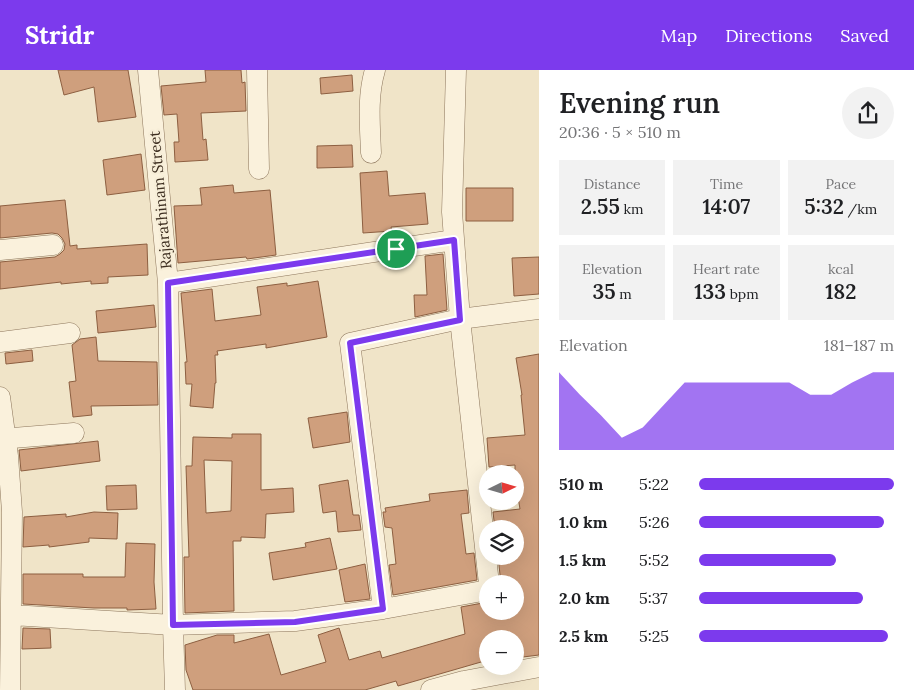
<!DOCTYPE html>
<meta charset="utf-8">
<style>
:root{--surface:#fff;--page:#f2f2f2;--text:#202124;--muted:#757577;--accent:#7c3aed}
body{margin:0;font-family:Lora,serif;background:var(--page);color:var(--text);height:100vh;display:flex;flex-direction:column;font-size:19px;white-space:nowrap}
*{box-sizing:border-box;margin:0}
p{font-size:16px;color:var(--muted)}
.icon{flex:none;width:28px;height:28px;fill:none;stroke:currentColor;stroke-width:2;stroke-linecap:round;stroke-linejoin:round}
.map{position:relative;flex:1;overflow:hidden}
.drawer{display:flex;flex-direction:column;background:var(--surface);width:375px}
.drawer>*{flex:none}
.needle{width:32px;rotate:85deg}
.buttons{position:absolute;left:479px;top:395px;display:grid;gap:10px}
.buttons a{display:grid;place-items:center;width:45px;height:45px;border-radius:50%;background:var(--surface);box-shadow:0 5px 20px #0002;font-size:25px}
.pin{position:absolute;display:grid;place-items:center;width:42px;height:42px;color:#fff;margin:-21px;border:2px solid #fff;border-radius:50%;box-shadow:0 1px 5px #0007}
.round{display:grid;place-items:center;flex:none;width:52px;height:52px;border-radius:26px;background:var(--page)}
.headline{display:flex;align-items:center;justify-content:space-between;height:85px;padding:0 20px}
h1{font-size:28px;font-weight:600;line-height:38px}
.stats{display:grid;grid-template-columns:repeat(3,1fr);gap:8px;height:85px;padding:5px 20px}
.stats div{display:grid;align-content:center;border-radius:0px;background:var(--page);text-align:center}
.stats b{font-size:21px;font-weight:600}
.stats small{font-size:14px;font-weight:400}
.stats p{font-size:14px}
.chart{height:140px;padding:10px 20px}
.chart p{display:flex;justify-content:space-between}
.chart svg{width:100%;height:90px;margin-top:5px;fill:var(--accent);opacity:.7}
ul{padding:0 20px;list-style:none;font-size:16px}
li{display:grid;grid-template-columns:80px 60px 1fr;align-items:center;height:38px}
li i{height:12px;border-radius:6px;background:var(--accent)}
header{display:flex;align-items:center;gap:30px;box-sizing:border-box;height:70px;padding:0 25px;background:var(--accent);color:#fff}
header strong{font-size:24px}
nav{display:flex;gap:28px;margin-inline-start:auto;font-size:18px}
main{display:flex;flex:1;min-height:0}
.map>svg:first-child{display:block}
.building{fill:#cf9f7d;stroke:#8d5f41;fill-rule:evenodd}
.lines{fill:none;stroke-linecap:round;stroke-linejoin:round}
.street-casing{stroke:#8d765c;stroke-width:21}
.street{stroke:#faf1dc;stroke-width:20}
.route-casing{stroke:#fff;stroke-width:10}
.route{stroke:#7c3aed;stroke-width:6}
.labels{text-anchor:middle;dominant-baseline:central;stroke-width:4.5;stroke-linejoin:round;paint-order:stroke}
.street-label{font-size:15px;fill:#3d2e20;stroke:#f7eed8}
</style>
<header>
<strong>Stridr</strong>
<nav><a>Map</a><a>Directions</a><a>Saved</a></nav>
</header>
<main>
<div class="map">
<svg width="539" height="620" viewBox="0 0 539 620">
<rect width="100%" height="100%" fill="#f0e4c8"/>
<path class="building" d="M58,0h70l8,47 -38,5 -4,-35 -30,8z
M205,0h36l1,13 3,-1 1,29 -45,2 2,27 3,-1 2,21 -33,2 -1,-20h5l-2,-28 -13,1 -3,-29 45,-4z
M352,5l1,16 -32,3 -1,-16z
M352,75l1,22 -36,1v-22z
M141,84l4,36 -38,5 -4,-35z
M387,101l2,25 36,-3 3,31 -37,3 1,4 -29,2 -3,-60z
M233,115l1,8 36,-3 6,65 -29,4 -1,-2 -68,6 -4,-57 28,-1 -2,-17z
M466,118h47v33h-47z
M65,130l5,46 7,-1v4l70,-5 1,31 -40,2v6l-17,1v-3l-30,3v-2l-61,7v-27l55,-5 5,-3 4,-4 1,-6 -3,-6 -4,-4 -6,-1 -52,5v-32z
M443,184l4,56 -32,7 -1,-22h13l-2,-39z
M539,187v37l-25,2 -2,-38z
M318,211l9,56 -61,11v-4l-49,7 1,4h-3l1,28h-1l-2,25 -23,-2 2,-22h-6l-1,-22h2l-6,-69 31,-4 3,32 46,-6 -4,-28 30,-4v3z
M154,235l2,22 -58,6 -2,-22z
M96,267l2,24 59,1 1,43 -67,1 1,9 -19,2 -4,-35 7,-1 -4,-36 8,-6z
M32,280l1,11 -27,3 -1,-11z
M539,284v301l-24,3v-19h-27v21l-90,26 -2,-5 -31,9h-172l-7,-20 -1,-25 32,-10h17v8l35,-9 12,41 45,-13 -8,-27 21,-7 10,32 31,-9 2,7 83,-24 -4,-27 27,-5v9h27v-27h-14l-3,-28h17v-27h-20l-2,-17 27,-3 -5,-30v-14l-26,2 -2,-29 38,-3 -4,-40h1l-6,-37z
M347,342l3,30 -37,6 -5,-30z
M232,364h29v56l32,-2 1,24 -28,2 -1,24 -24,-1v4h-8l1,70 -49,2 -1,-56h5l-3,-91h6l1,-29 39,1zM204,390l28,1 -1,50 -25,2z
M98,371l2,20 -79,10 -2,-21z
M348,410l5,35h6l2,15 -23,2 -2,-21 -13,2 -4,-28z
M136,415l1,24 -30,1 -1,-24z
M467,420l2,23 -8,1 5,40 8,-1 3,27 -84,15 -4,-30 7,-1 -4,-36 -7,-1 -2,-15h3l-1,-4 45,-7 -1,-7z
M94,442l24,1 -1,26 -28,-1v4l-40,5v-2l-26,2 1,-30 42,-3v3z
M330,468l7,31 -64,11 -4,-27 37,-6 -1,-4z
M126,473l29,1 -1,38 2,27 -29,1v-2h-33l-71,-4v-30h60v3h42z
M365,494l5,35 -25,3 -6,-32z
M23,558l27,1 1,19 -29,1z"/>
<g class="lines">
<defs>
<path id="street" d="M148,0l20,213 5,342 2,65
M257,0l2,99
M456,0l-4,142 8,107 29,265
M371,83c-1,-28 -4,-56 4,-83
M0,180l53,-5
M168,213l286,-43
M0,272l70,-9
M0,327l8,59 4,56 -2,178
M0,369l74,-6
M383,539l-33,-266 110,-24 79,-10
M12,545l161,10 122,-4 88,-12 105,-19
M431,620l33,-9 75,-14"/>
</defs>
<use href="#street" class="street-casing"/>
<use href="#street" class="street"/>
</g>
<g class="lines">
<defs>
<path id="route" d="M454,170l6,80 -110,23 33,266 -88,13 -122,3 -5,-342z"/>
</defs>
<use href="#route" class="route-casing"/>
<use href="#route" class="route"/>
</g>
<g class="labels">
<g class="street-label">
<text transform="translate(160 130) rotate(-95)">Rajarathinam Street</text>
</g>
</g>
</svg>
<div class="buttons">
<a><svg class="needle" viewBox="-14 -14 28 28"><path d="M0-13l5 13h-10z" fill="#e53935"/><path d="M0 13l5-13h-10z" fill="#757577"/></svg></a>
<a><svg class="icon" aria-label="layers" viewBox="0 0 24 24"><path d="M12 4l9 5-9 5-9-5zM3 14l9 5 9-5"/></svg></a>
<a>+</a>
<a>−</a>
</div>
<div class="pin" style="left:396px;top:179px;background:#1e9e55"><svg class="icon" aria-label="arrive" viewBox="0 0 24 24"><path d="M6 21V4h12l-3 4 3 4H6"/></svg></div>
</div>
<section class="drawer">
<div class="headline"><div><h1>Evening run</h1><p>20:36 · 5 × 510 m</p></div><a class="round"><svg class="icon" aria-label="share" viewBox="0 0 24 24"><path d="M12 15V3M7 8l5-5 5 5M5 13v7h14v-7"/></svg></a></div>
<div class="stats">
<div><p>Distance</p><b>2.55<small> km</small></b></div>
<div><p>Time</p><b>14:07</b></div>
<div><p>Pace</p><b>5:32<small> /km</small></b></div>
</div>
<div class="stats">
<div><p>Elevation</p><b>35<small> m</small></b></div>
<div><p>Heart rate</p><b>133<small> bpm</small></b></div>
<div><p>kcal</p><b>182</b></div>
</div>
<div class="chart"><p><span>Elevation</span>181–187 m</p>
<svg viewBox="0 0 160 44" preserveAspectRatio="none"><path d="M0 44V6L10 17L20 27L30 38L40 33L50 22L60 11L70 11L80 11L90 11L100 11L110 11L120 17L130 17L140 11L150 6L160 6V44z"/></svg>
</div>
<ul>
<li><b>510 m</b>5:22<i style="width:100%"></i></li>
<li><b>1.0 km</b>5:26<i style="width:95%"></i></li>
<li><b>1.5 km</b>5:52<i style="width:70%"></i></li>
<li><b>2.0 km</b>5:37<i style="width:84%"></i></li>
<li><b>2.5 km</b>5:25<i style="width:97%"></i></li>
</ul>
</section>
</main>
